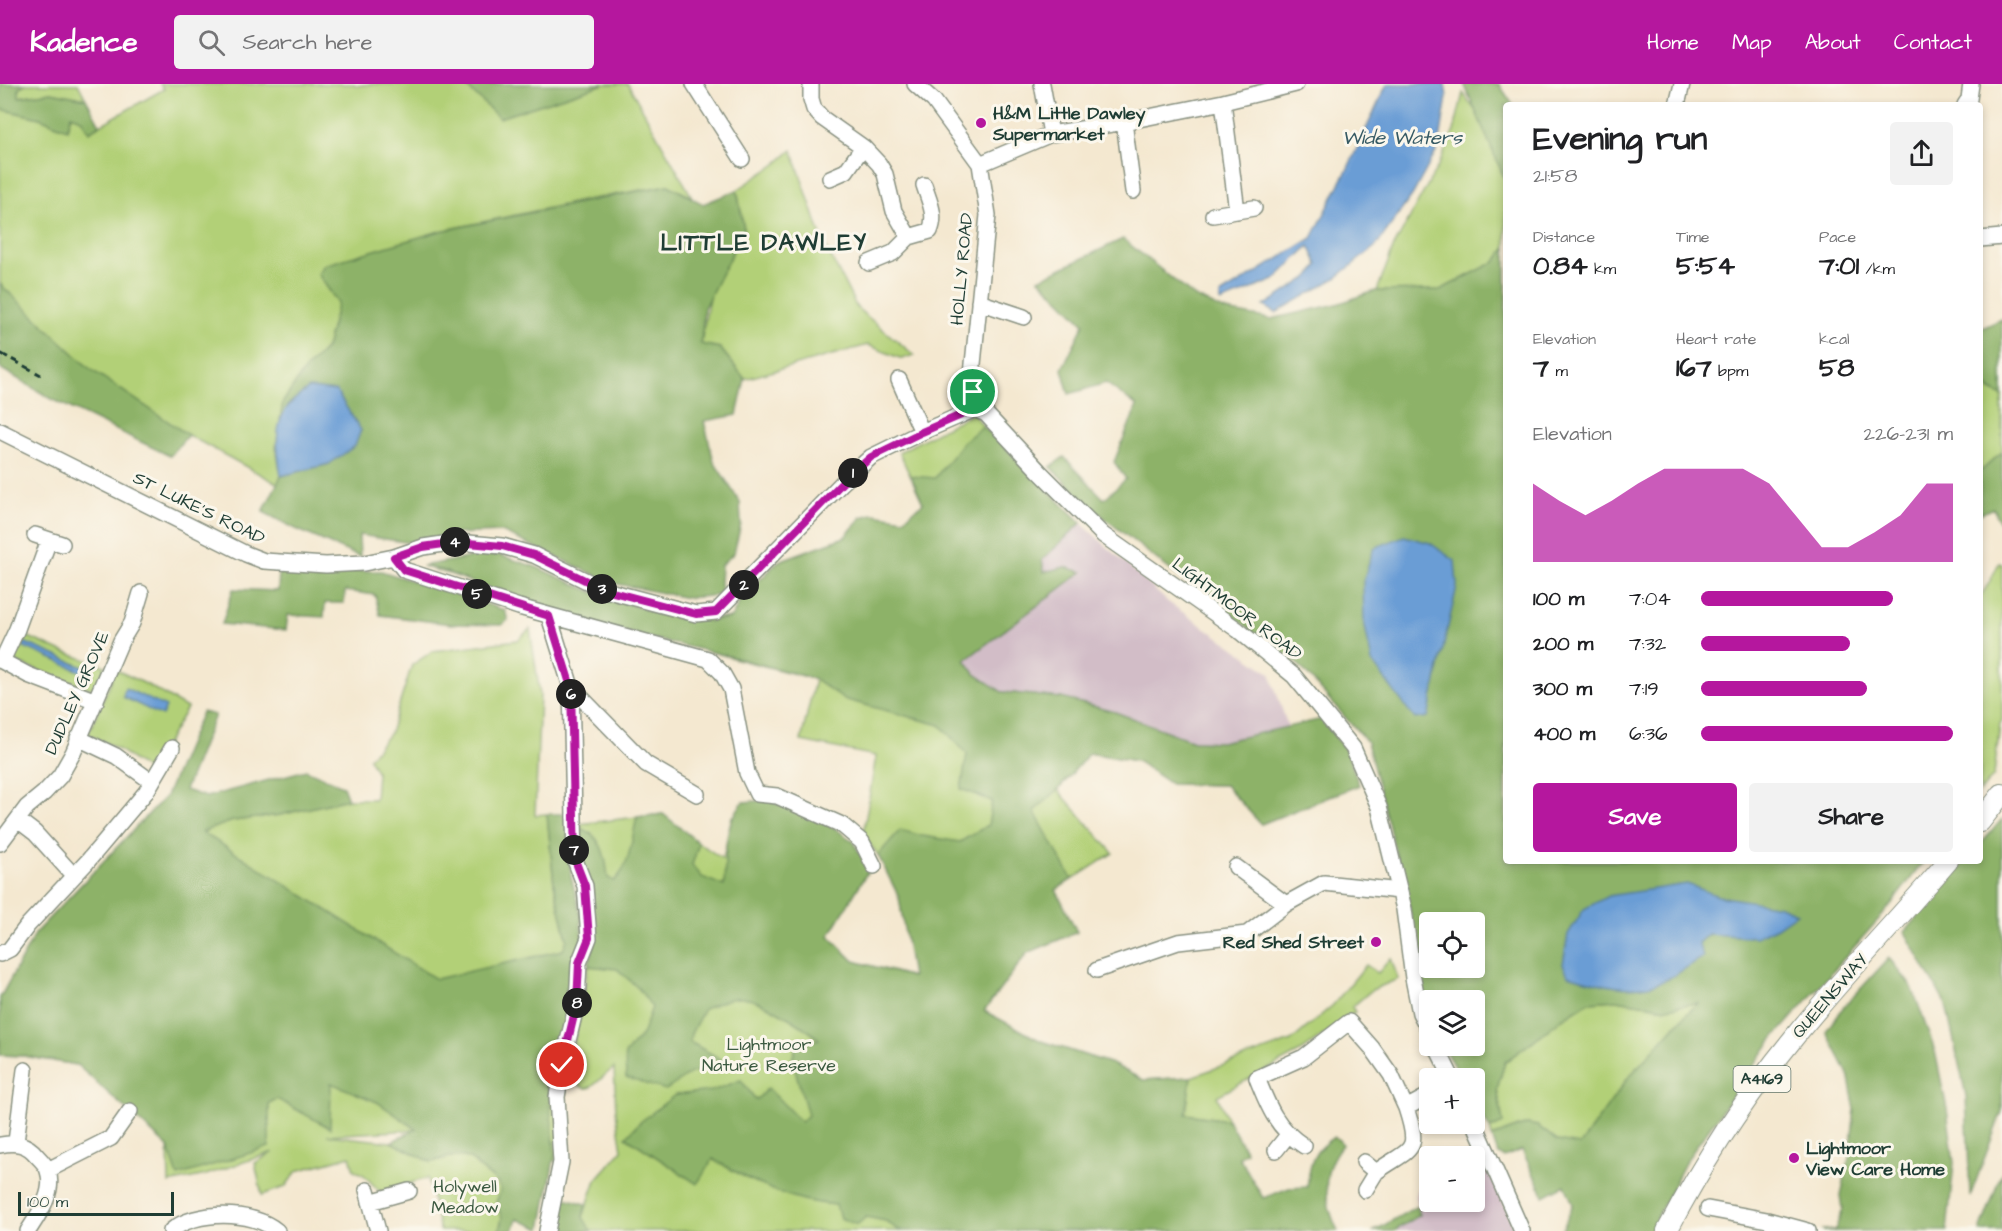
<!DOCTYPE html>
<meta charset="utf-8">
<style>
:root{--surface:#fff;--page:#f2f2f2;--text:#202124;--muted:#757577;--accent:#b5179e}
body{margin:0;font-family:"Architects Daughter",sans-serif;background:var(--page);color:var(--text);height:100vh;display:flex;flex-direction:column;font-size:22px;white-space:nowrap}
*{box-sizing:border-box;margin:0}
p{font-size:20px;color:var(--muted)}
.icon{flex:none;width:33px;height:33px;fill:none;stroke:currentColor;stroke-width:2;stroke-linecap:round;stroke-linejoin:round}
.map{position:relative;flex:1;overflow:hidden}
.details{position:absolute;left:1503px;top:18px;width:480px;height:762px;display:flex;flex-direction:column;background:var(--surface);border-radius:6px;box-shadow:0 3px 9px #0003}
.details>*{flex:none}
.buttons{position:absolute;left:1419px;top:828px;display:grid;gap:12px}
.buttons a{display:grid;place-items:center;width:66px;height:66px;border-radius:6px;background:var(--surface);box-shadow:0 3px 9px #0003;font-size:30px}
.scale{position:absolute;left:18px;bottom:15px;width:156px;box-sizing:border-box;padding-left:6px;border:3px solid #1f3d34;border-top:0;font-size:16px;line-height:21px;white-space:nowrap;color:#1f3d34;-webkit-text-stroke:4px #fbf7ec;paint-order:stroke}
.pin{position:absolute;display:grid;place-items:center;width:51px;height:51px;color:#fff;margin:-26px;border:3px solid #fff;border-radius:50%;box-shadow:0 2px 6px #0007}
.km{position:absolute;width:30px;height:30px;margin:-15px;border-radius:50%;background:#222;color:#fff;font-size:16px;line-height:30px;text-align:center}
.round{display:grid;place-items:center;flex:none;width:63px;height:63px;border-radius:6px;background:var(--page)}
.overview{display:flex;align-items:center;justify-content:space-between;height:102px;padding:0 30px}
h1{font-size:33px;font-weight:700;line-height:45px}
.figures{display:grid;grid-template-columns:repeat(3,1fr);gap:9px;height:102px;padding:6px 30px}
.figures div{display:grid;align-content:center}
.figures b{font-size:26px;font-weight:700}
.figures small{font-size:16px;font-weight:400}
.figures p{font-size:16px}
.chart{height:168px;padding:12px 30px}
.chart p{display:flex;justify-content:space-between}
.chart svg{width:100%;height:108px;margin-top:6px;fill:var(--accent);opacity:.7}
.cta{display:flex;gap:12px;margin-top:auto;padding:12px 30px}
.cta a{flex:1;height:69px;border-radius:6px;background:var(--accent);color:#fff;font-size:24px;font-weight:700;line-height:69px;text-align:center}
.cta a+a{background:var(--page);color:var(--text)}
ul{padding:0 30px;list-style:none;font-size:20px}
li{display:grid;grid-template-columns:96px 72px 1fr;align-items:center;height:45px}
li i{height:15px;border-radius:8px;background:var(--accent)}
header{display:flex;align-items:center;gap:36px;box-sizing:border-box;height:84px;padding:0 30px;background:var(--accent);color:#fff}
header strong{font-size:28px}
nav{display:flex;gap:33px;margin-inline-start:auto;font-size:21px}
.search{width:420px;height:54px;background:var(--page);display:flex;align-items:center;gap:15px;box-sizing:border-box;padding:0 21px;border-radius:6px;color:var(--muted);font-size:22px}
.map>svg:first-child{display:block}
.industrial{fill:#d2bdc7}
.green{fill:#b2d077;stroke:#688656;stroke-width:1.5}
.forest{fill:#8db268;stroke:#56784e;stroke-width:1.5;fill-rule:evenodd}
.water{fill:#6b9dd5;stroke:#456d84;stroke-width:1.5}
.lines{fill:none;stroke-linecap:round;stroke-linejoin:round}
.minor-casing{stroke:#8a9282;stroke-width:18}
.major-casing{stroke:#8a9282;stroke-width:22}
.minor{stroke:#fff;stroke-width:15}
.major{stroke:#fff;stroke-width:20}
.rail{stroke:#1f3d34;stroke-width:3;stroke-dasharray:9 4.5;stroke-linecap:butt}
.route-casing{stroke:#fff;stroke-width:12}
.route{stroke:#b5179e;stroke-width:8}
.poi-dot{fill:#b5179e;stroke:#fbf7ec;stroke-width:2}
.labels{text-anchor:middle;dominant-baseline:central;stroke-width:6;stroke-linejoin:round;paint-order:stroke}
.shield{fill:#fbf7ec;stroke:#61756b;stroke-width:1.5}
.shield-label{font-size:16px;font-weight:bold;fill:#1f3d34}
.poi-label{font-size:18px;font-weight:bold;fill:#1f3d34;stroke:#fbf7ec;text-anchor:start}
.street-label{font-size:18px;fill:#1f3d34;stroke:#fbf7ec}
.park-label{font-size:18px;fill:#3c5a41;stroke:#fbf7ec}
.water-label{font-size:20px;font-style:italic;fill:#365a64;stroke:#fbf7ec}
.district-label{font-size:24px;font-weight:bold;letter-spacing:1.5px;fill:#1f3d34;stroke:#fbf7ec}
</style>
<header>
<strong>Kadence</strong>
<div class="search"><svg class="icon" aria-label="search" viewBox="0 0 24 24"><circle cx="10" cy="10" r="6"/><path d="M15 15l6 6"/></svg>Search here</div>
<nav><a>Home</a><a>Map</a><a>About</a><a>Contact</a></nav>
</header>
<div class="map">
<svg width="2002" height="1147" viewBox="0 0 2002 1147">
<rect width="100%" height="100%" fill="#fbf7ec"/>
<filter id="ink" filterUnits="userSpaceOnUse"><feTurbulence type="fractalNoise" baseFrequency=".0167" numOctaves="2"/><feDisplacementMap in="SourceGraphic" scale="12" xChannelSelector="R" yChannelSelector="G"/><feConvolveMatrix kernelMatrix="1 2 1 2 8 2 1 2 1" color-interpolation-filters="sRGB"/></filter>
<filter id="wash" filterUnits="userSpaceOnUse"><feTurbulence type="fractalNoise" baseFrequency=".008" numOctaves="4" result="noise"/><feDisplacementMap in="SourceGraphic" scale="24" xChannelSelector="R" yChannelSelector="G"/><feGaussianBlur stdDeviation="1.35" result="paint"/><feColorMatrix in="noise" values="0 0 0 0 0 0 0 0 0 0 0 0 0 0 0 0 0 1.4 0 .05"/><feComposite in="paint" operator="in"/></filter>
<g filter="url(#wash)">
<rect width="100%" height="100%" fill="#f4e8d0"/>
<path class="industrial" d="M1081,439l87,79 102,71 18,54 -67,15 -28,-1 -78,-29 -54,-14 -59,-6 -27,-18 -11,-14 117,-87 -16,-6 -21,5 -2,-12z
M1480,1066l36,81h-122l26,-16 -4,-18 3,-15 10,-13 1,33h44v-46h-16z"/>
<path class="green" d="M25,0h53l8,15 -35,-7 -32,5v-9z
M160,0h195l1,2 14,-2h94l35,34 105,-34h24l64,113 -24,-12 -82,15 -146,31 -122,43 20,29 -12,45 -21,21 -22,33 -7,46 5,28 -3,8 -90,-49 -99,-67 -89,-84v-175l40,9 27,11 4,-14 10,4 9,12 74,-42z
M1463,9l14,20 29,69v66l-11,14 -55,28 -63,1 17,-45 44,-80 16,-35z
M792,66l30,89 35,69 57,47 -12,4 -34,-14 -123,34 -25,-31 -19,-4 8,-47 35,-68 -7,-39 39,-26z
M1982,301l20,11v56l-22,20v-86z
M973,329l10,13 98,97 -39,37 2,12 21,-5 17,5 -117,88 10,14 27,18 59,6 54,14 78,29 28,1 93,-20 45,63 -98,39 -36,-39 -54,-1 -34,-23 -48,-8 -31,37 55,63 -57,37 21,42 -50,21 -43,58 57,30 71,23 31,16 48,-3 100,-36 42,-36 33,-40 12,8 13,-15 7,21 -26,11 -20,17 3,5 -55,40 -83,44 11,24 -42,-6 -270,107 -50,-4 21,4 12,10h-328l12,-14 13,-37 26,-30 -6,-38 -2,-44c-24,17 -26,35 -47,1l11,-44 10,-59 7,-24 -16,-118 84,-10 21,19 39,26 9,-43 136,55 -39,65 25,25 59,16 -14,-80 -21,-42 -15,-20 13,-79 -75,-15 14,-62 -79,-20 -314,-93 114,5 121,45 74,2 10,-19 38,-38 66,-24 17,-20 11,-3 31,5 19,-16 -24,-51z
M1999,479l3,1v156l-2,4 -6,51 -14,17v-195l9,-14z
M530,545l10,66 -5,120 12,-1 7,70 13,55 -10,158 4,65 -144,-32 -90,5 64,7 40,20c13,-4 32,-10 43,0 2,2 4,5 7,7 9,7 15,10 20,20l-5,14 6,15 -3,13h-59l-12,-53 -48,14 -16,-17 -10,-5 -4,-14 -53,15 -12,16 -23,8 -7,-32 18,-11 -67,23 -37,8 -1,-36 -38,-36 -53,-46 -53,-9 -24,-1v-57l37,-67 129,-135 48,31 19,-6 47,-6 68,-16h27l2,-26 -8,-15 21,-25 22,-68 21,-14 85,-11z
M20,549l40,18 45,15 -10,24 -75,-26 -8,-5z
M116,586l30,14 41,24 -37,64 -32,-23 -30,-15z
M1616,916l51,8 32,-6 -27,27 -92,117 -23,-5 -19,-15 -11,-2 -35,13 -2,-8 13,-7 -6,-33 8,-27 57,-43 27,-17z"/>
<path class="forest" d="M0,0h25l-6,4v9l32,-5 35,7 14,26 -11,7 -8,-13 -10,-4 -4,14 -27,-11 -40,-9z
M464,0h140l-105,34z
M1464,0h35l14,21h-7v77z
M668,101l35,19 34,-14 7,39 -40,79 -3,36 19,4 25,31 -8,36 -33,6 10,41 26,40 1,22 -7,29 -13,12 -1,18 2,12 -35,3 -74,-15 -111,-51 -50,2 -35,10 -58,-9 1,22 -64,-28 -33,-17 18,-36 48,-12 32,-33 -25,-40 -27,-3 -20,16 -9,16 3,-18 22,-33 21,-21 12,-45 -20,-29 6,-9 116,-34z
M1123,155l72,58 31,14 45,8 66,-15 38,-13 65,-1 55,-28 11,-14v613h418l-38,50 -114,129 -86,121 -36,70h-88l11,-27 -8,-19 -21,11 -22,-46 -18,7 -6,-3 -6,-17 35,-13 11,2 19,15 23,4 47,-66 45,-50 26,-26 -31,5 -51,-8 -27,2 -27,17 -57,43 -8,27 6,34 -13,6 -15,-27 -1,-24h-13l-19,-32h32v-46h-44l-1,17 -4,-11 -16,-101 -42,-163 -67,-76 -131,-97 -76,-60 -43,-42 14,-10 40,42 22,-20 -12,-17 23,-56 -31,-23 -37,11 -7,-25 22,-45 -45,-45zM1430,838h44v46h-44z
M0,200l89,84 99,67 -18,21 -120,-58 -50,-30z
M2002,235v77l-19,-11 -3,1v-57z
M983,342l98,97 -39,37 2,12 21,-5 17,5 -117,88 10,14 27,18 59,6 54,14 78,29 28,1 101,-23 25,33 12,33 -98,39 -36,-39 -54,-1 -34,-23 -48,-8 -31,37 -24,21 38,68 -16,11 21,42 -50,21 -43,58 57,30 71,23 31,16 48,-3 -5,37 42,6 18,32 -7,5 24,41 26,-10 18,-1c3,-24 5,-36 27,-50l5,3 3,5c-22,26 -18,57 -4,86h-439l-13,-10 -20,-4 -9,8 -17,-7 -4,-13c-46,-3 -85,-23 -123,-46l-16,25 -71,-47 13,-14 36,-28 37,-4 29,-11 15,20 12,-12 33,34 7,-7 -16,-56 4,-12 23,-8c-16,-13 -62,-44 -83,-41 -11,1 -22,7 -32,11l-13,25 -1,8 41,23 -40,8 -25,17 -40,-12 -1,-24 18,-21 9,-26 -13,-18 -22,-20 -29,-3 7,-24 -16,-114c23,6 27,29 29,50l6,3c16,-14 18,-44 23,-64l26,-3 36,29 -7,22 10,12 22,9c2,-31 -2,-58 19,-84l25,-2 65,27 21,15 14,29 -39,65 25,25 58,16 -13,-80 -21,-42 22,-25 23,6 37,6 28,-17 4,-24 -31,-12 6,-35 -27,-29 -97,-26 -28,-20 -86,-23 -88,-20 -119,-33 -80,-33 -20,-4 56,-10 21,-1 37,12 61,27 63,20 49,7 22,-3 10,-19 38,-38 66,-24 17,-20 11,-3 31,5 19,-16 -12,-27 24,2 27,-35z
M2002,368v76l-9,-20 -13,6v-42z
M279,487h102l124,39 3,10 -6,5 -51,-1 -71,-9 -5,-20 -30,-4 -1,12h-19l-1,14 -36,-2 -2,15 -64,-6 11,-35 45,2z
M202,628l13,3 -30,75 21,7 100,-27 37,16 5,13 -68,16 -47,6 -31,11 234,147 127,-29 4,-11 -13,-55 -7,-70h20l4,62 10,40 1,24 -12,64 -21,91 6,59 -14,75 -24,-10 -4,12h-14l3,-13 -6,-15 5,-14c-5,-10 -11,-13 -20,-20 -3,-2 -5,-5 -7,-7 -11,-10 -30,-4 -43,0l-40,-20 25,-13 -39,-27 -46,-19 -1,45 -53,-29 -8,4v44l-91,29 -10,-29 -91,-82 -53,-9 -24,-1v-57l37,-67 129,-135z
M2002,735v292l-32,86 -4,-101 -20,-91 -41,-73 61,-71h14v-16z
M1889,874l23,29 23,64 12,58 7,54 -7,68h-123l-1,-1h12l8,-21 -2,-14 8,-36 6,-50 -7,-35 -22,-43 16,-22z
M2002,1088v59h-22z
M562,1113l24,7 -3,13 8,14h-40z
M1417,1122l3,9 -26,16h-20z"/>
<path class="water" d="M1387,0h58l2,13 -8,49 -26,48 -37,52 -40,32 -60,35 -12,-7 46,-30 8,-11 -9,-19 -35,34 -53,22 -1,-7 92,-57 35,-68z
M309,304l27,3 25,39 -6,16 -26,18 -48,12c-4,-24 -9,-54 10,-73 5,-6 12,-10 18,-15z
M1404,452l26,7 25,18 2,25 -29,131 -13,2 -43,-57 -8,-41 -1,-39 11,-34z
M24,558l66,28 -1,5 -67,-29z
M125,604l41,19 -4,9 -39,-19z
M1687,800l31,12 62,10 17,7 -20,14 -21,10 -48,-3 -10,9 5,14c-13,8 -26,18 -40,24 -29,14 -65,3 -95,-6l-5,-11 5,-30 16,-25 24,-13z"/>
</g>
<g filter="url(#ink)">
<g class="lines">
<defs>
<path id="minor" d="M694,0l48,75
M811,0v15l3,10 8,9 41,29 16,17 6,10 9,37 15,26 21,-6c7,-16 -1,-30 -6,-46
M915,0l19,17 46,63 8,51 -16,159 3,35
M1042,0l9,50
M1223,18l14,109
M1677,21l5,-21
M1965,21l4,-6 2,-15
M1124,38l9,69
M980,80l71,-30 73,-12 99,-20 73,-18
M830,94l16,-7 17,-24
M1213,131l41,-7
M1980,155l22,-2
M869,179l24,-10 16,-16
M979,218l45,15
M899,296l23,52
M975,325l11,5 53,57 64,64 135,95 56,46 59,72 26,59 25,102 9,69 7,35 10,19
M0,347l246,123 18,7 62,4 38,-2 30,-6 29,-10 34,-5 45,4 32,9 71,35 91,24 20,-2 127,-130 28,-25 51,-25 53,-23
M35,451l27,9
M394,473l10,13 115,37 189,52 14,14 9,16 16,84 10,21 20,2 65,29 20,17 12,24
M0,576l28,15 68,26
M2,577l15,-32 32,-89
M571,603l75,77 51,30
M78,654l38,18 36,26
M18,736l17,13 38,42
M0,759l27,-36 17,-14 16,-17 13,-23 48,-112 11,-18 9,-30
M1236,783l50,37
M0,870l10,-5 18,-24 59,-63 59,-70 26,-44
M1097,886l81,-28 69,-8 39,-30 38,-21 76,8
M1436,962l16,32
M1474,1038l48,109
M16,1058l9,-72
M0,1061c15,-3 27,-2 37,11 4,4 10,10 11,15 7,21 -9,43 -20,60
M1304,1062c-27,-17 -36,-40 -47,-68l47,-21 45,-35 23,26 19,27 15,33
M1276,1066l12,-15
M1364,1078l12,10c35,-25 45,-18 30,-64l24,-13
M48,1086l63,-32 19,-27
M367,1106l11,41
M1365,1106l11,-18
M370,1118l39,-11
M1708,1125l59,11 41,11
M171,1147c23,-21 82,-21 106,0
M547,1147l14,-69 -4,-65 5,-31 15,-63 2,-40 10,-25 -4,-52 -10,-26 -4,-173 -22,-71"/>
<path id="major" d="M1980,738l22,-28
M1667,1147c35,-67 77,-132 125,-191 49,-62 105,-119 156,-179"/>
</defs>
<use href="#minor" class="minor-casing"/>
<use href="#major" class="major-casing"/>
<use href="#minor" class="minor"/>
<use href="#major" class="major"/>
<path class="rail" d="M0,269l41,22"/>
</g>
</g>
<g class="lines" filter="url(#ink)">
<defs>
<path id="route" d="M562,981l15,-62 2,-40 10,-25 -4,-52 -10,-26 -4,-173 -22,-71 -145,-46 -10,-13 29,-10 34,-5 45,4 32,9 71,35 91,24 20,-2 127,-130 28,-25 51,-25 53,-23 -2,-17"/>
</defs>
<use href="#route" class="route-casing"/>
<use href="#route" class="route"/>
</g>
<g class="poi-dot">
<circle cx="981" cy="39" r="6"/>
<circle cx="1376" cy="858" r="6"/>
<circle cx="1794" cy="1074" r="6"/>
</g>
<g class="labels">
<rect class="shield" x="1733.5" y="982" width="57" height="26" rx="4.5"/>
<g class="shield-label">
<text x="1762" y="995">A4169</text>
</g>
<g class="poi-label">
<text x="993" y="29">H&amp;M Little Dawley<tspan x="993" dy="21">Supermarket</tspan></text>
<text x="1364" y="858" text-anchor="end">Red Shed Street</text>
<text x="1806" y="1064">Lightmoor<tspan x="1806" dy="21">View Care Home</tspan></text>
</g>
<g class="street-label">
<text transform="translate(962 185) rotate(-85)">HOLLY ROAD</text>
<text transform="translate(199 424) rotate(26)">ST LUKE'S ROAD</text>
<text transform="translate(1237 525) rotate(37)">LIGHTMOOR ROAD</text>
<text transform="translate(77 609) rotate(-66)">DUDLEY GROVE</text>
<text transform="translate(1830 912) rotate(-49)">QUEENSWAY</text>
</g>
<g class="park-label">
<text x="769" y="960">Lightmoor<tspan x="769" dy="21">Nature Reserve</tspan></text>
<text x="465" y="1102">Holywell<tspan x="465" dy="21">Meadow</tspan></text>
</g>
<g class="water-label">
<text x="1402" y="54">Wide Waters</text>
</g>
<g class="district-label">
<text x="764" y="159">LITTLE DAWLEY</text>
</g>
</g>
</svg>
<div class="buttons">
<a><svg class="icon" aria-label="locate" viewBox="0 0 24 24"><circle cx="12" cy="12" r="6"/><path d="M12 2v4M12 18v4M2 12h4M18 12h4"/></svg></a>
<a><svg class="icon" aria-label="layers" viewBox="0 0 24 24"><path d="M12 4l9 5-9 5-9-5zM3 14l9 5 9-5"/></svg></a>
<a>+</a>
<a>−</a>
</div>
<div class="scale">100 m</div>
<div class="pin" style="left:973px;top:308px;background:#1e9e55"><svg class="icon" aria-label="arrive" viewBox="0 0 24 24"><path d="M6 21V4h12l-3 4 3 4H6"/></svg></div>
<div class="pin" style="left:562px;top:981px;background:#d93025"><svg class="icon" aria-label="check" viewBox="0 0 24 24"><path d="M5 12l5 5 9-10"/></svg></div>
<b class="km" style="left:853px;top:389px">1</b>
<b class="km" style="left:744px;top:501px">2</b>
<b class="km" style="left:602px;top:505px">3</b>
<b class="km" style="left:455px;top:458px">4</b>
<b class="km" style="left:477px;top:510px">5</b>
<b class="km" style="left:571px;top:610px">6</b>
<b class="km" style="left:574px;top:766px">7</b>
<b class="km" style="left:577px;top:919px">8</b>
<section class="details">
<div class="overview"><div><h1>Evening run</h1><p>21:58</p></div><a class="round"><svg class="icon" aria-label="share" viewBox="0 0 24 24"><path d="M12 15V3M7 8l5-5 5 5M5 13v7h14v-7"/></svg></a></div>
<div class="figures">
<div><p>Distance</p><b>0.84<small> km</small></b></div>
<div><p>Time</p><b>5:54</b></div>
<div><p>Pace</p><b>7:01<small> /km</small></b></div>
</div>
<div class="figures">
<div><p>Elevation</p><b>7<small> m</small></b></div>
<div><p>Heart rate</p><b>167<small> bpm</small></b></div>
<div><p>kcal</p><b>58</b></div>
</div>
<div class="chart"><p><span>Elevation</span>226–231 m</p>
<svg viewBox="0 0 160 44" preserveAspectRatio="none"><path d="M0 44V12L10 19L20 25L30 19L40 12L50 6L60 6L70 6L80 6L90 12L100 25L110 38L120 38L130 32L140 25L150 12L160 12V44z"/></svg>
</div>
<ul>
<li><b>100 m</b>7:04<i style="width:76%"></i></li>
<li><b>200 m</b>7:32<i style="width:59%"></i></li>
<li><b>300 m</b>7:19<i style="width:66%"></i></li>
<li><b>400 m</b>6:36<i style="width:100%"></i></li>
</ul>
<div class="cta"><a>Save</a><a>Share</a></div>
</section>
</div>
